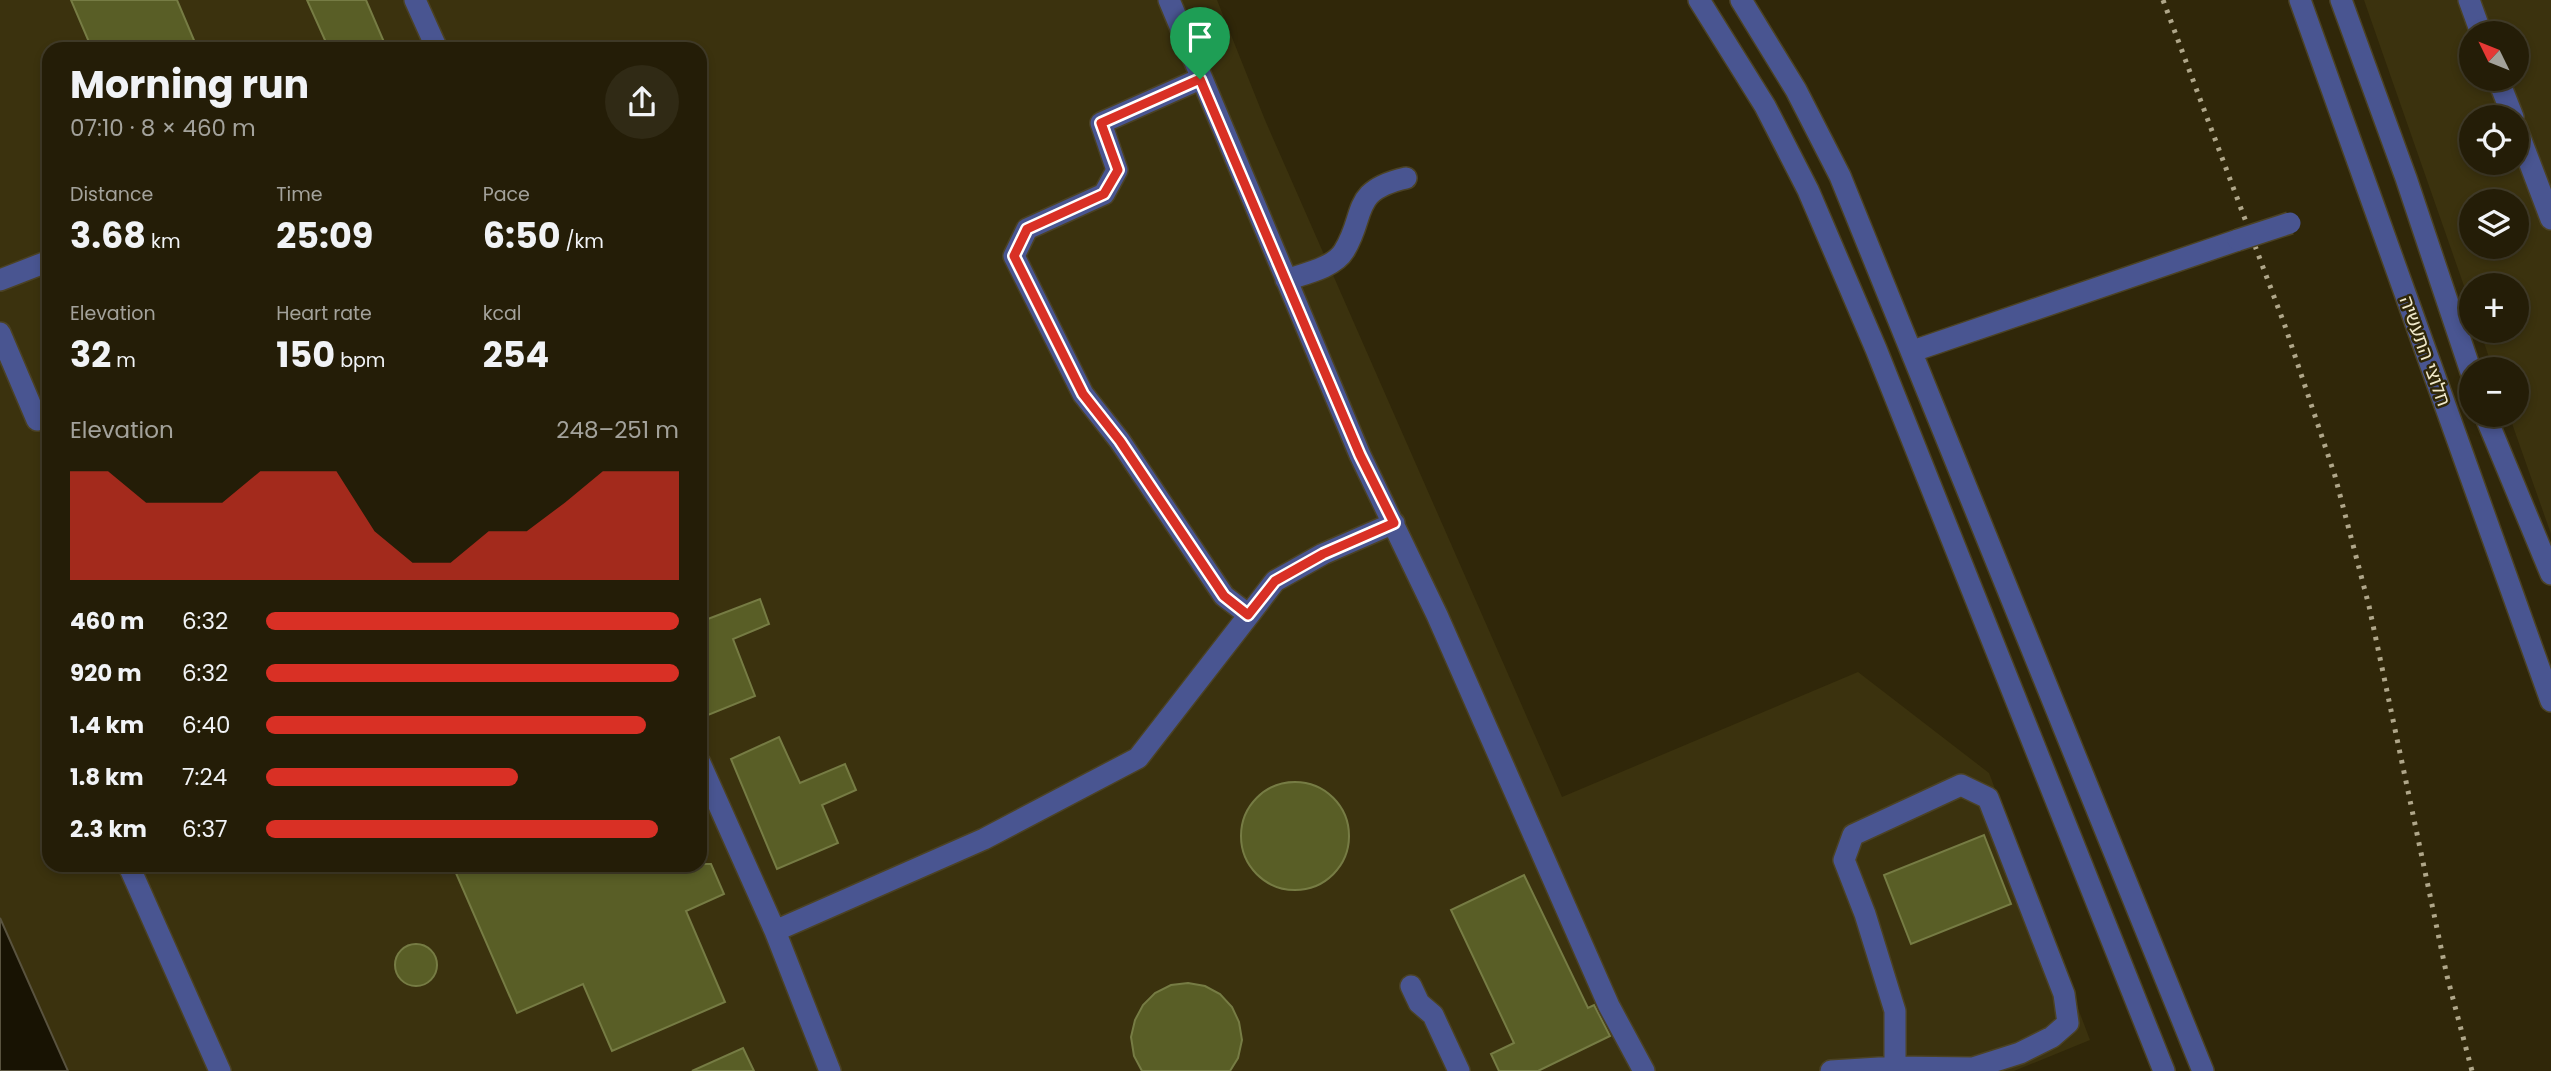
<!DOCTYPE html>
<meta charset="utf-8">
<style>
:root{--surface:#241d07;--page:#302a15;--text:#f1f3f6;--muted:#a3a29b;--line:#413b28;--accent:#d93025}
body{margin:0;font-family:Poppins,"Noto Sans Hebrew",sans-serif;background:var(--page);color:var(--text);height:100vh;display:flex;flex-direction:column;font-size:26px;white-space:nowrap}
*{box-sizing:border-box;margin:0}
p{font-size:23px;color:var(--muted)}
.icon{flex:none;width:38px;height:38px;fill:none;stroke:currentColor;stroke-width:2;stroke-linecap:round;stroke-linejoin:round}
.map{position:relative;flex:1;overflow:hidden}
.panel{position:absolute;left:42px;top:42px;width:665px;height:830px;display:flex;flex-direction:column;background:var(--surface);border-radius:21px;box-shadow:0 4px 10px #0003,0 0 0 2px var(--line)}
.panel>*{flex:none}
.needle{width:46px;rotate:313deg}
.controls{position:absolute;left:2459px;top:21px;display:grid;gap:14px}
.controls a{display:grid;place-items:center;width:70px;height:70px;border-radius:50%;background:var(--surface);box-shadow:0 4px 10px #0003,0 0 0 2px var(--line);font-size:35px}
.pin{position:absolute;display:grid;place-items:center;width:60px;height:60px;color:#fff;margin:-72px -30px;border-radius:50% 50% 50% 0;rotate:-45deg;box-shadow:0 0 7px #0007}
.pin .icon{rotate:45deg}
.round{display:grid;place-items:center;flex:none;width:74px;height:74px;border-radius:37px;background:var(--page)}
.headline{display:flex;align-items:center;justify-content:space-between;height:119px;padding:0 28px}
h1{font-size:38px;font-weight:700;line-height:52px}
.figures{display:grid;grid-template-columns:repeat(3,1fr);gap:10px;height:119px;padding:7px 28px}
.figures div{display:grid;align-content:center}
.figures b{font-size:35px;font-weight:700}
.figures small{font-size:19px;font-weight:400}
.figures p{font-size:19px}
.chart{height:196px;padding:14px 28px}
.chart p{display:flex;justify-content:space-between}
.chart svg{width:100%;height:126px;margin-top:7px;fill:var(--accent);opacity:.7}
ul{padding:0 28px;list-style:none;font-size:23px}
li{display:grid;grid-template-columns:112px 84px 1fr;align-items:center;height:52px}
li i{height:18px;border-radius:9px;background:var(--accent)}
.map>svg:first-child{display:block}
.built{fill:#3b320e;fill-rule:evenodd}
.water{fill:#181303;stroke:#59533f;stroke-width:2}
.building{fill:#595e26;stroke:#767c44;stroke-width:2}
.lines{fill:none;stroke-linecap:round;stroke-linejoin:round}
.minor-casing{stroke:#4b4224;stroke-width:24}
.minor{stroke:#495591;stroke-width:21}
.rail{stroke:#b0a78a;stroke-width:5;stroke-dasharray:3.5 7;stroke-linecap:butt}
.minor-bridge-casing{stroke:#4b4224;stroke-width:24;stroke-linecap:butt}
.minor-bridge{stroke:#495591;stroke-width:21}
.route-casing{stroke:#fff;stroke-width:14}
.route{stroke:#d93025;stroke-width:9}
.labels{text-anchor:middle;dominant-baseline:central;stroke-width:5;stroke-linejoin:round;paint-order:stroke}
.street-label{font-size:19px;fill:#f1e9cc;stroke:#302709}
</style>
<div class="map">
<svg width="2551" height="1071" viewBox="0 0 2551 1071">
<rect width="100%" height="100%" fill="#302709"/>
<path class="built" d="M0,0h1217l48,120 297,677 296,-125 131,101 101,267 -76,31h-1946l-68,-153zM49,49h651v815h-651z
M2364,0h187v534l-42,-119h7v-46h-23l-13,-38h36v-46h-45v21zM2471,33h45v46h-45zM2471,117h45v46h-45zM2471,201h45v46h-45z"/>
<path class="water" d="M0,918l68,153h-68z"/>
<path class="building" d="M71,0h106l19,45 -10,4h-94z
M307,0h59l21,49h-58z
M760,599l9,25 -36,15 22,57 -47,19 -8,-20v-73z
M779,737l21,46 45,-19 11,26 -34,15 16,38 -61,26 -46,-110z
M1241 836a54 54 0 1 1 108 0a54 54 0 1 1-108 0Z
M1984,835l27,69 -100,40 -27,-69z
M452,864h259l13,30 -38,17 39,91 -113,49 -29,-67 -66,29z
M1524,875l64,133 6,-3 16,31 -72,35h-39l-8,-17 23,-11 -63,-133z
M395 965a21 21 0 1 1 42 0a21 21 0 1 1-42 0Z
M1188,983l17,3 15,8 12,13 7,15 3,18 -4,18 -8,13h-88l-8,-15 -3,-19 4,-17 8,-15 12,-12 16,-8z
M743,1048l11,23h-62z"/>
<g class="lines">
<defs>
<path id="minor" d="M415,0l22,49
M1169,0l191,455 77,160 172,391 35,65
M1699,0l66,106 43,84 68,159 288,722
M1741,0l55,90 44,86 363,895
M2300,0l251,701
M2341,0l65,178 65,194
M2469,0l12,33
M2498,79l15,38
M2516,127l35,92
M0,280l49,-19
M1286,280c17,-6 48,-12 58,-29 23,-37 5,-60 62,-73
M0,333l37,87 12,-4
M1913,351l325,-111
M2485,415l66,159
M1249,615l26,-34 48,-27 71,-31
M700,763l75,168 55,140
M128,864l92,207
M775,931l209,-92 154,-81 111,-143 -25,-19 -104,-155 -37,-47 -69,-138 13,-27 77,-35 13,-24 -16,-47 99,-44
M1411,986l8,17 14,12 26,56
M1831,1071l64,-4 78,1 47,-15 32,-16 16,-14 -4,-29 -76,-196 -27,-13 -108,50 -9,25 21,54 30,97v56"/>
</defs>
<use href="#minor" class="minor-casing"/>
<use href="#minor" class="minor"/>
<path class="rail" d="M2163,0l122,326 50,150 34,130 78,370 25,95"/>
<defs>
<path id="minor-bridge" d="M2238,240l52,-17"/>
</defs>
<use href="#minor-bridge" class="minor-bridge-casing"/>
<use href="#minor-bridge" class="minor-bridge"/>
</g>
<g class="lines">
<defs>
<path id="route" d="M1200,79l160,376 34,68 -71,31 -48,27 -27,34 -24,-19 -104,-155 -37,-47 -69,-138 13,-27 77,-35 14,-24 -17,-47z"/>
</defs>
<use href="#route" class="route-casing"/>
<use href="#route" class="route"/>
</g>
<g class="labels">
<g class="street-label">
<text transform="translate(2425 351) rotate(70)">חלוצי התעשיה</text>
</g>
</g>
</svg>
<div class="controls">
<a><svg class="needle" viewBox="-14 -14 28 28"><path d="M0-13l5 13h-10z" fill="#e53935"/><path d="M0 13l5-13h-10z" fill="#a3a29b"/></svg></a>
<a><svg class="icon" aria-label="locate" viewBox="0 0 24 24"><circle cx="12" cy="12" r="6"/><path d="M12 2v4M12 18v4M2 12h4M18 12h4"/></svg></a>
<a><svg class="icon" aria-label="layers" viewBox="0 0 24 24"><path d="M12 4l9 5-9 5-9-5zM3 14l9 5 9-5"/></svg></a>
<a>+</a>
<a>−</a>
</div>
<div class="pin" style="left:1200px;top:79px;background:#1e9e55"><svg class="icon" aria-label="arrive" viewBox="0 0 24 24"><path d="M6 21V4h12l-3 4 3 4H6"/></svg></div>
<section class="panel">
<div class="headline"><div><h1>Morning run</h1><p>07:10 · 8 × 460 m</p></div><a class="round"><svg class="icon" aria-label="share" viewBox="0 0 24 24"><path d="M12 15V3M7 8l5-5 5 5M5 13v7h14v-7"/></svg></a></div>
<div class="figures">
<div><p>Distance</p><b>3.68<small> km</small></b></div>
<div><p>Time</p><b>25:09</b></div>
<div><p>Pace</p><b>6:50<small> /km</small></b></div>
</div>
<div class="figures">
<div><p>Elevation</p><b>32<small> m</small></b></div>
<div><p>Heart rate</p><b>150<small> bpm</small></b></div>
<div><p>kcal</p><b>254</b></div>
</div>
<div class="chart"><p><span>Elevation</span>248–251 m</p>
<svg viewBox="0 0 160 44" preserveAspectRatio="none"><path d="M0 44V6L10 6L20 17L30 17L40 17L50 6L60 6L70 6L80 27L90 38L100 38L110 27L120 27L130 17L140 6L150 6L160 6V44z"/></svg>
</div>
<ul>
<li><b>460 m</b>6:32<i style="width:100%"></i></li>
<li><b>920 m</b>6:32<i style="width:100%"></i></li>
<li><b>1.4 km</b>6:40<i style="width:92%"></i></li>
<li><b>1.8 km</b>7:24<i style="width:61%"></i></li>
<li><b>2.3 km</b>6:37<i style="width:95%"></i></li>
</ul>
</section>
</div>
